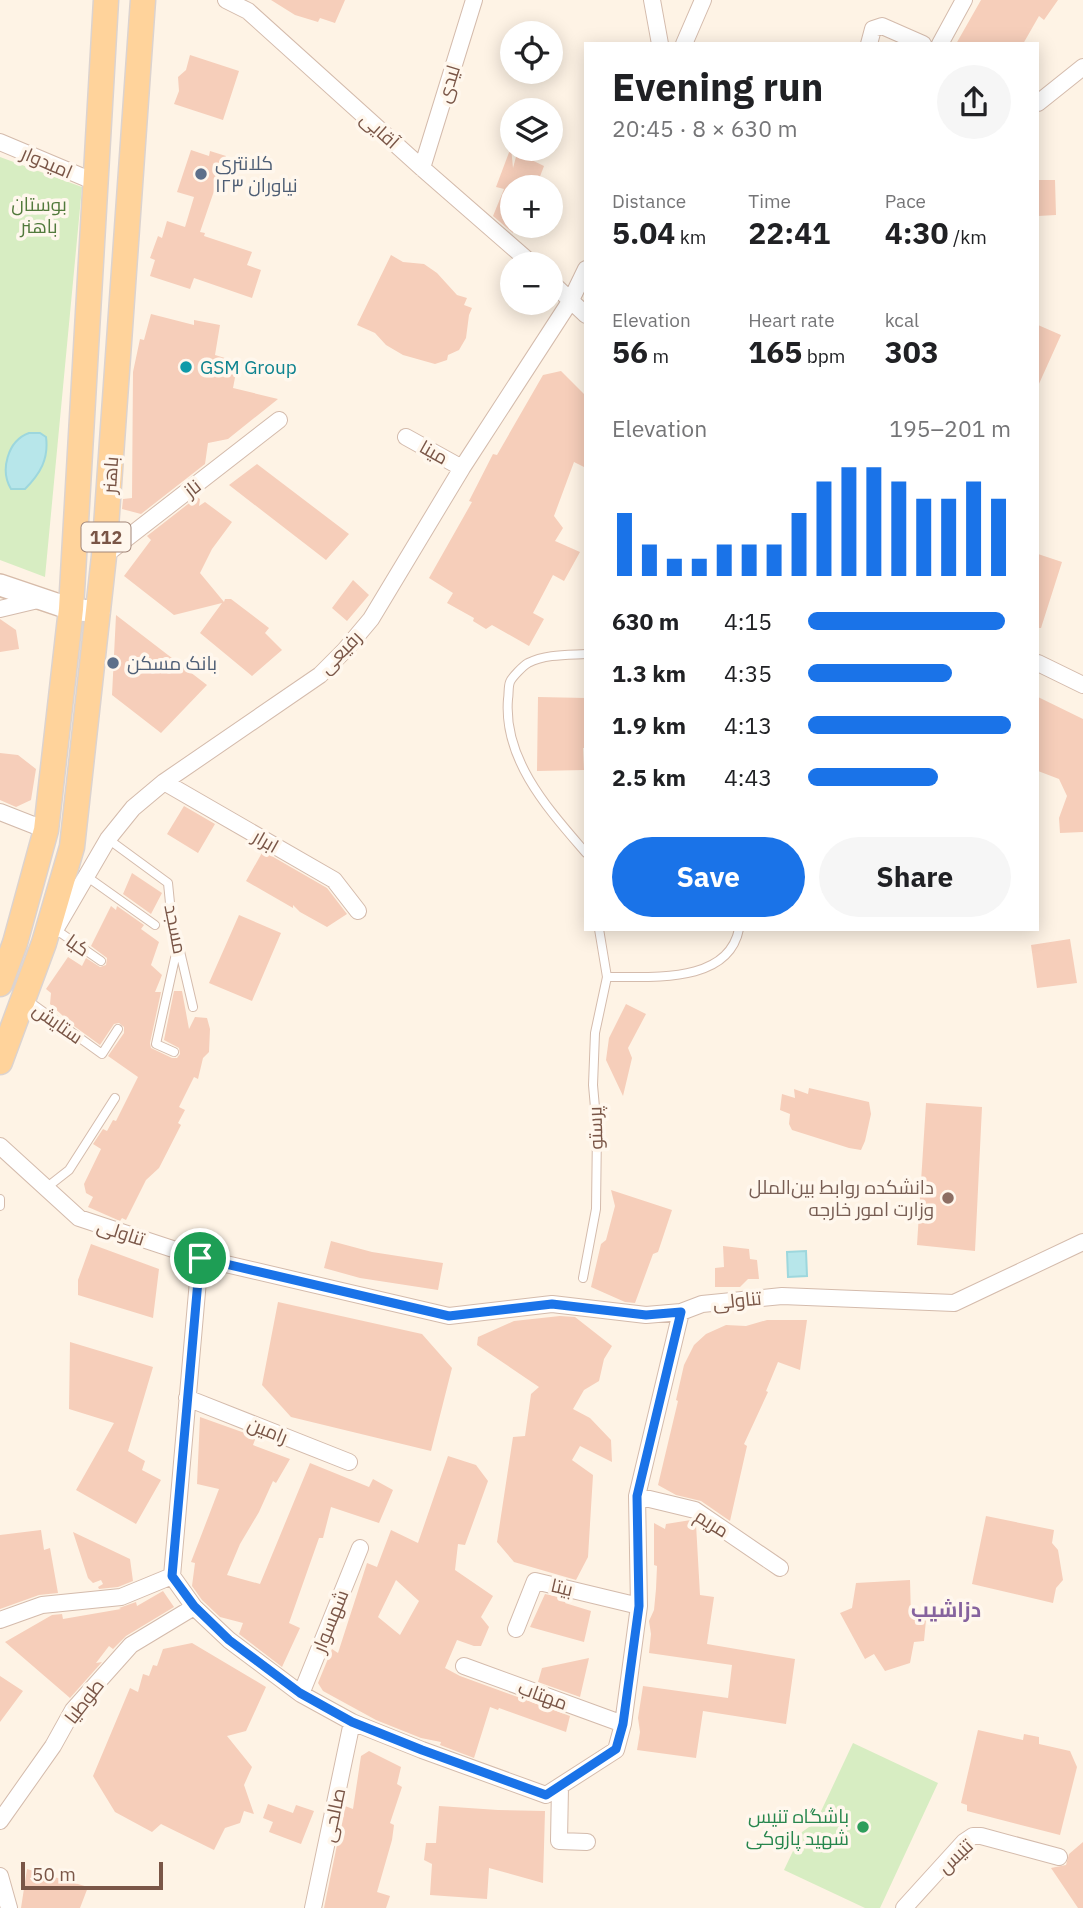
<!DOCTYPE html>
<meta charset="utf-8">
<style>
:root{--surface:#fff;--page:#f6f6f6;--text:#202124;--muted:#757577;--accent:#1a73e8}
body{margin:0;font-family:"IBM Plex Sans",Cairo,sans-serif;background:var(--page);color:var(--text);height:100vh;display:flex;flex-direction:column;font-size:26px;white-space:nowrap}
*{box-sizing:border-box;margin:0}
p{font-size:23px;color:var(--muted)}
.icon{flex:none;width:38px;height:38px;fill:none;stroke:currentColor;stroke-width:2;stroke-linecap:round;stroke-linejoin:round}
.map{position:relative;flex:1;overflow:hidden}
.panel{position:absolute;left:584px;top:42px;width:455px;height:889px;display:flex;flex-direction:column;background:var(--surface);border-radius:0px;box-shadow:0 4px 18px #0003}
.panel>*{flex:none}
.fabs{position:absolute;left:500px;top:21px;display:grid;gap:14px}
.fabs a{display:grid;place-items:center;width:63px;height:63px;border-radius:50%;background:var(--surface);box-shadow:0 4px 18px #0003;font-size:35px}
.scale{position:absolute;left:21px;bottom:18px;width:142px;box-sizing:border-box;padding-left:7px;border:4px solid #7a5647;border-top:0;font-size:19px;line-height:24px;white-space:nowrap;color:#7a5647;-webkit-text-stroke:5px #fff7ed;paint-order:stroke}
.pin{position:absolute;display:grid;place-items:center;width:60px;height:60px;color:#fff;margin:-30px;border:4px solid #fff;border-radius:50%;box-shadow:0 2px 7px #0007}
.round{display:grid;place-items:center;flex:none;width:74px;height:74px;border-radius:37px;background:var(--page)}
.headline{display:flex;align-items:center;justify-content:space-between;height:119px;padding:0 28px}
h1{font-size:38px;font-weight:800;line-height:52px}
.metrics{display:grid;grid-template-columns:repeat(3,1fr);gap:10px;height:119px;padding:7px 28px}
.metrics div{display:grid;align-content:center}
.metrics b{font-size:30px;font-weight:800}
.metrics small{font-size:19px;font-weight:400}
.metrics p{font-size:19px}
.chart{height:196px;padding:14px 28px}
.chart p{display:flex;justify-content:space-between}
.chart svg{width:100%;height:126px;margin-top:7px;stroke:var(--accent);stroke-width:6}
.action{display:flex;gap:14px;margin-top:auto;padding:14px 28px}
.action a{flex:1;height:80px;border-radius:42px;background:var(--accent);color:#fff;font-size:28px;font-weight:800;line-height:80px;text-align:center}
.action a+a{background:var(--page);color:var(--text)}
ul{padding:0 28px;list-style:none;font-size:23px}
li{display:grid;grid-template-columns:112px 84px 1fr;align-items:center;height:52px}
li i{height:18px;border-radius:9px;background:var(--accent)}
.map>svg:first-child{display:block}
.green{fill:#d7edc2}
.water{fill:#b7e6ea;stroke:#9dd7dd;stroke-width:2}
.building{fill:#f6ceba;fill-rule:evenodd}
.lines{fill:none;stroke-linecap:round;stroke-linejoin:round}
.service-casing{stroke:#d4bbac;stroke-width:10}
.minor-casing{stroke:#d4bbac;stroke-width:18}
.secondary-casing{stroke:#d7bba9;stroke-width:24}
.primary-casing{stroke:#dcd3cf;stroke-width:27}
.service{stroke:#fff;stroke-width:8}
.minor{stroke:#fff;stroke-width:16}
.secondary{stroke:#fff;stroke-width:21}
.primary{stroke:#ffd39b;stroke-width:24}
.route-casing{stroke:#fff;stroke-width:14}
.route{stroke:#1a73e8;stroke-width:9}
.service-dot{fill:#5c6f8a;stroke:#fff7ed;stroke-width:2.5}
.culture-dot{fill:#0f9aa8;stroke:#fff7ed;stroke-width:2.5}
.education-dot{fill:#8d6e63;stroke:#fff7ed;stroke-width:2.5}
.leisure-dot{fill:#2e9e5b;stroke:#fff7ed;stroke-width:2.5}
.labels{text-anchor:middle;dominant-baseline:central;stroke-width:7;stroke-linejoin:round;paint-order:stroke}
.shield{fill:#fff7ed;stroke:#a28679;stroke-width:2}
.shield-label{font-size:18px;font-weight:bold;fill:#7a5647}
.street-label{font-size:19px;fill:#7a5647;stroke:#fff7ed}
.service-label{font-size:19px;fill:#4e5e75;stroke:#fff7ed;text-anchor:start}
.park-label{font-size:19px;fill:#527a3c;stroke:#fff7ed}
.culture-label{font-size:19px;fill:#0d838f;stroke:#fff7ed;text-anchor:start}
.education-label{font-size:19px;fill:#785e54;stroke:#fff7ed;text-anchor:end}
.leisure-label{font-size:19px;fill:#27864d;stroke:#fff7ed;text-anchor:end}
.neighbourhood-label{font-size:21px;font-weight:bold;fill:#86639e;stroke:#fff7ed}
</style>
<div class="map">
<svg width="1083" height="1908" viewBox="0 0 1083 1908">
<rect width="100%" height="100%" fill="#fef3e5"/>
<path class="green" d="M0,157l82,30 -37,390 -45,-17z
M853,1743l85,40 -58,125h-15l-81,-38 18,-38 14,-10z"/>
<path class="water" d="M29,433h11l6,4c3,22 -6,37 -21,52h-14c-11,-18 -4,-48 18,-56z
M806,1251l1,25 -19,1 -1,-25z"/>
<path class="building" d="M271,0h74l-10,23 -15,-5 -2,4 -23,-7z
M981,0h77l-14,20 -5,-4 -16,28h-67z
M190,55l49,16 -16,49 -49,-16 5,-13 -1,-14 8,-7z
M511,147l2,21 4,-15 27,13 -8,21h-23v46l-20,-17 11,-27 -8,-2z
M191,150l18,6 1,-5 16,5 -26,76 5,1 -1,3 48,16 -5,13 14,5 -9,28 -58,-20 -4,11 -40,-13 5,-16 -5,-2 8,-22 4,2 5,-17 18,6 9,-30 -17,-5z
M1038,180h17l1,35 -18,1z
M391,255l12,7 21,2 13,9 20,22 10,3 -3,7 8,3 -3,7 -3,23 -7,12 -11,5 -1,5 -12,4 -32,-9 -17,-10 -11,-12 -18,-8z
M151,314l43,11v-5l26,5 -5,30 23,7 -5,26 45,11 -50,40 -20,4 -3,21 -64,50 -19,-5 1,-10 9,-1 1,-126 7,-33 4,1z
M1038,325l23,10 -23,51z
M561,371l25,25v72l-12,-6 -20,54 9,12 -8,13 25,11 -16,29 -11,-6 -20,38 11,6 -15,27 -37,-21 -6,4 -13,-8 1,-3 -27,-15 6,-10 -24,-15 43,-76 -3,-1 24,-47 4,1 46,-80z
M257,464l92,70 -23,26 -97,-75z
M197,497l3,2 -1,7 6,-4 27,20 -20,27 -12,24 24,29 1,-3h6l38,29 -4,5 17,17 -30,26 -52,-43 22,-30 -48,12 -50,-39 27,-36 -4,-4z
M1038,554l24,8 -21,66h-3z
M353,580l16,15 -22,26 -15,-13z
M116,615l91,70 -46,48 -49,-38z
M0,619l16,11 3,19 -19,3z
M538,697l48,1v50h-3l1,22 -47,1z
M1038,697l45,22v113l-23,1 -1,-15 8,-22 -8,-17 -21,-8z
M0,753l18,2 18,14 -5,31 -15,7 -16,-7z
M184,806l31,18 -17,29 -31,-19z
M263,851l64,37 20,26 -20,13 -27,-15 -7,-7v3l-47,-27z
M132,873l30,20 -11,21 -28,-20z
M111,906l5,4 1,-4 27,19 -3,4 18,13 -8,23 11,10 -7,17h6l-11,51 1,5 21,10h5l3,-4 -1,-6 -15,-8 10,-49h8l7,38 6,-12 12,1 3,11 -1,23 -6,6 -5,21 -4,-2 -15,30 6,3 -7,13 3,2 -22,43 -13,12 -20,40 -4,-2 -2,3 -32,-14 5,-10 -7,-4 -2,-9 17,-35 -8,-5 10,-15 4,2 6,-11 3,1 22,-44 -30,-21 16,-23v-6l-5,-4 -5,1 -14,21 -26,-19 -24,-22 1,-11 -5,-4 22,-32 14,9 4,-8 14,9 6,-2 1,-7 -16,-12z
M239,915l42,18 -29,68 -43,-18z
M1070,939l7,44 -40,5 -6,-43z
M626,1004l20,10 -18,34 4,10 -9,38 -17,-36 3,-22z
M809,1088l60,14 2,12 -6,27 -4,9 -12,-2 -57,-18 -3,-6 1,-10 -10,-4 2,-16 13,4 -1,-9 14,5z
M926,1103l56,4 -7,144 -58,-6z
M611,1190l61,20 -14,42 -5,2 -18,49 -10,-1 -34,-15 10,-43 5,-4 9,-34z
M331,1241l41,11 71,11 -5,27 -78,-12 -36,-10z
M91,1244l68,25 -6,49 -75,-23v-15z
M723,1246l26,3 1,10 7,1 2,19h-11l-8,8h-25v-19l9,-1z
M278,1302l144,32 30,34 -21,83 -140,-34 -29,-32z
M560,1316l15,1 37,29 -8,13 -5,22 -15,9 -11,19 17,9 21,22 1,22 -32,-16 -8,14 21,15 -5,82 -12,23 -62,-18 -17,-20 16,-105 12,-1 6,-42 8,-7 -62,-42 1,-8 36,-16z
M767,1320h40l-7,50 -22,-8 -12,29 2,1 -24,52 3,2 -17,75 -29,-20 -25,-6 -18,-10 20,-84 -2,-1 8,-35 10,-20 12,-11 20,-9 20,1z
M70,1342l83,25 -25,84 17,10 -3,9 19,10 -25,44 -60,-34 38,-67 -45,-14z
M200,1417l56,20 -3,8 37,14 -14,24 -3,-2 -14,31 -19,32 -13,31 33,9 50,-121 59,24 4,-8 20,11 -14,33 -48,-16 -8,31h-4l-30,85 11,5 -18,39 -43,-33 4,-11 -23,-6 -18,-17 -10,-14 3,-23 -4,-1 28,-73 -22,-5z
M448,1456l28,9 12,16 -23,64 -7,-1 -3,26 38,26 -12,21 8,10 -8,19h-7l-17,-6 -12,28 15,8 110,40 -4,16 -67,-24 -1,2 -8,-3 -16,51 -34,-13 1,-3 -20,-4 -45,-18 -53,-29 -5,-8 14,-34 6,4 29,-90 10,4 14,-37 27,13zM396,1580l23,21 -19,34 -22,-18z
M986,1516l68,14 -2,13 6,7 5,30 -7,8 -3,15 -81,-19z
M691,1520l5,4 4,71 14,2 -7,47 88,15 -9,65 -83,-13 -7,47 -59,-8 3,-18 -2,-14 5,-32 85,12 4,-33 -83,-12 2,-19 -2,-13 5,-11 2,-21 1,-23 -3,-1v-42l11,6 1,-5z
M41,1530l3,20 6,-2 8,45 -19,2 -39,14v-74z
M73,1532l57,27 3,22 -15,6 -19,2 -1,-2 5,-3 -2,-4 -8,3 -5,-5z
M910,1580l1,37 15,3 -2,21 -10,1 -4,21 -25,8 -11,-17 -9,5 -25,-46 12,-5 4,-25z
M163,1591l11,16 -48,29 -13,13 -4,-3 -13,17 6,-1 -32,36 -65,-56 47,-27 10,-1 1,5 58,-10 -2,-1 17,-6 1,4z
M545,1594l22,5 -2,4 26,8 -7,31 -54,-15z
M192,1643l74,44 -20,44 -19,5 25,31 -8,18 10,29 -10,-3 -4,12 -15,5 -11,22 -53,-26 -9,8 -37,-20 -22,-36 37,-88 8,4 5,-18 6,2 4,-11 4,1 6,-17z
M589,1658l-9,39 -42,-15 4,-14z
M0,1676l23,15 -23,31z
M978,1730l45,10 1,-6 15,3v7l31,7 7,16 -17,68 -93,-24v-6l-6,-2z
M369,1751l32,16 -4,17 5,3 -12,36 4,2 -2,15 -15,52 13,4 -4,12h-62l21,-102 8,3 8,-53z
M268,1804l25,9 3,-8 18,6 -13,33 -32,-12 4,-10 -10,-4z
M439,1806l59,4 47,1 -2,72 -54,-15 -2,31 -57,-4 2,-31 -8,-4 2,-17h10z
M1083,1842v66h-5l-27,-40 15,-3 3,-11z
M27,1869l61,18 -8,21h-59z"/>
<g class="lines">
<defs>
<path id="service" d="M586,654c-19,1 -40,0 -58,9 -5,3 -16,14 -18,19 -2,5 -1,12 -2,17 -5,61 41,111 78,154
M108,839l60,44 3,30 22,94
M86,876l69,49
M55,929l46,32
M599,929l8,48c42,-1 121,8 132,-48
M27,1000l75,54 16,-25
M174,1052l-18,-8 21,-95
M46,1188l23,-18 46,-72
M0,1199v7
M583,1278l13,-69 1,-79 -4,-45 2,-52 12,-56"/>
<path id="minor" d="M226,0l22,11 174,157 110,96
M652,0l8,44
M684,44l19,-44
M869,44l4,-15 9,-3 41,18
M940,44l24,-44
M1038,103l45,-36
M0,142l95,40
M422,168l52,-168
M551,282l35,33
M406,437l56,31
M104,556l175,-136
M0,609l42,-10
M1038,663l45,22
M164,782l170,98 24,31
M0,812l46,18
M55,930l53,-91 25,-31 31,-26 156,-107 25,-25 26,-31 91,-151 109,-168 15,-31
M0,1146l79,72 121,40 249,58 103,-12 94,11 35,-3 21,-8 80,-8 172,7 129,-61
M187,1398l162,64
M637,1496l58,14 85,58
M172,1576l22,31 35,33 72,54 51,28 70,28 124,45 70,-45 7,-26 16,-118 -2,-110 44,-184
M172,1576l28,-318
M0,1620l42,-15 79,-8 51,-21
M516,1629l19,-48 104,25
M464,1666l159,58
M301,1694l59,-146
M560,1786l-1,55 28,1
M0,1821l53,-75 20,-36 58,-65 63,-38
M0,1876l9,32
M313,1908l39,-186
M904,1908l60,-66 9,-6h8l78,21"/>
<path id="secondary" d="M0,585l71,24 28,3"/>
<path id="primary" d="M0,984l15,-41 31,-113 25,-221 35,-609
M0,1062l44,-119 28,-96 32,-291 39,-556"/>
</defs>
<use href="#service" class="service-casing"/>
<use href="#minor" class="minor-casing"/>
<use href="#secondary" class="secondary-casing"/>
<use href="#primary" class="primary-casing"/>
<use href="#service" class="service"/>
<use href="#minor" class="minor"/>
<use href="#secondary" class="secondary"/>
<use href="#primary" class="primary"/>
</g>
<g class="lines">
<defs>
<path id="route" d="M200,1258l249,58 103,-12 94,11 35,-3 -44,184 2,110 -16,118 -7,25 -70,46 -124,-45 -70,-28 -52,-29 -71,-53 -35,-34 -22,-30z"/>
</defs>
<use href="#route" class="route-casing"/>
<use href="#route" class="route"/>
</g>
<g class="service-dot">
<circle cx="201" cy="174" r="7"/>
<circle cx="113" cy="663" r="7"/>
</g>
<circle class="culture-dot" cx="186" cy="367" r="7"/>
<circle class="education-dot" cx="948" cy="1198" r="7"/>
<circle class="leisure-dot" cx="863" cy="1827" r="7"/>
<g class="labels">
<rect class="shield" x="81.5" y="522.5" width="49" height="29" rx="5"/>
<g class="shield-label">
<text x="106" y="537">112</text>
</g>
<g class="street-label">
<text transform="translate(448 84) rotate(-73)">لیدی</text>
<text transform="translate(380 130) rotate(42)">آقایی</text>
<text transform="translate(47 162) rotate(23)">امیدوار</text>
<text transform="translate(434 452) rotate(29)">مینا</text>
<text transform="translate(110 475) rotate(-86)">باهنر</text>
<text transform="translate(192 488) rotate(-38)">ناز</text>
<text transform="translate(340 652) rotate(-46)">رفیعی</text>
<text transform="translate(266 841) rotate(30)">ابرار</text>
<text transform="translate(176 929) rotate(79)">مسجد</text>
<text transform="translate(78 945) rotate(35)">کیا</text>
<text transform="translate(58 1023) rotate(35)">ستایش</text>
<text transform="translate(595 1128) rotate(-92)">پرستو</text>
<text transform="translate(121 1232) rotate(18)">تناولی</text>
<text transform="translate(737 1300) rotate(-6)">تناولی</text>
<text transform="translate(268 1430) rotate(22)">رامین</text>
<text transform="translate(712 1523) rotate(32)">مریم</text>
<text transform="translate(562 1587) rotate(13)">بیتا</text>
<text transform="translate(330 1621) rotate(-68)">شهسوار</text>
<text transform="translate(543 1695) rotate(20)">مهتاب</text>
<text transform="translate(84 1701) rotate(-52)">طوطیا</text>
<text transform="translate(333 1815) rotate(-78)">صالحی</text>
<text transform="translate(955 1856) rotate(-43)">تنیس</text>
</g>
<g class="service-label">
<text x="215" y="163">کلانتری<tspan x="215" dy="22">۱۲۳ نیاوران</tspan></text>
<text x="127" y="663">بانک مسکن</text>
</g>
<g class="park-label">
<text x="39" y="204">بوستان<tspan x="39" dy="22">باهنر</tspan></text>
</g>
<g class="culture-label">
<text x="200" y="367">GSM Group</text>
</g>
<g class="education-label">
<text x="934" y="1187">دانشکده روابط بین‌الملل<tspan x="934" dy="22">وزارت امور خارجه</tspan></text>
</g>
<g class="leisure-label">
<text x="849" y="1816">باشگاه تنیس<tspan x="849" dy="22">شهید پازوکی</tspan></text>
</g>
<g class="neighbourhood-label">
<text x="946" y="1609">دزاشیب</text>
</g>
</g>
</svg>
<div class="fabs">
<a><svg class="icon" aria-label="locate" viewBox="0 0 24 24"><circle cx="12" cy="12" r="6"/><path d="M12 2v4M12 18v4M2 12h4M18 12h4"/></svg></a>
<a><svg class="icon" aria-label="layers" viewBox="0 0 24 24"><path d="M12 4l9 5-9 5-9-5zM3 14l9 5 9-5"/></svg></a>
<a>+</a>
<a>−</a>
</div>
<div class="scale">50 m</div>
<div class="pin" style="left:200px;top:1258px;background:#1e9e55"><svg class="icon" aria-label="arrive" viewBox="0 0 24 24"><path d="M6 21V4h12l-3 4 3 4H6"/></svg></div>
<section class="panel">
<div class="headline"><div><h1>Evening run</h1><p>20:45 · 8 × 630 m</p></div><a class="round"><svg class="icon" aria-label="share" viewBox="0 0 24 24"><path d="M12 15V3M7 8l5-5 5 5M5 13v7h14v-7"/></svg></a></div>
<div class="metrics">
<div><p>Distance</p><b>5.04<small> km</small></b></div>
<div><p>Time</p><b>22:41</b></div>
<div><p>Pace</p><b>4:30<small> /km</small></b></div>
</div>
<div class="metrics">
<div><p>Elevation</p><b>56<small> m</small></b></div>
<div><p>Heart rate</p><b>165<small> bpm</small></b></div>
<div><p>kcal</p><b>303</b></div>
</div>
<div class="chart"><p><span>Elevation</span>195–201 m</p>
<svg viewBox="0 0 160 44" preserveAspectRatio="none"><path d="M5 44V22M15 44V33M25 44V38M35 44V38M45 44V33M55 44V33M65 44V33M75 44V22M85 44V11M95 44V6M105 44V6M115 44V11M125 44V17M135 44V17M145 44V11M155 44V17"/></svg>
</div>
<ul>
<li><b>630 m</b>4:15<i style="width:97%"></i></li>
<li><b>1.3 km</b>4:35<i style="width:71%"></i></li>
<li><b>1.9 km</b>4:13<i style="width:100%"></i></li>
<li><b>2.5 km</b>4:43<i style="width:64%"></i></li>
</ul>
<div class="action"><a>Save</a><a>Share</a></div>
</section>
</div>
